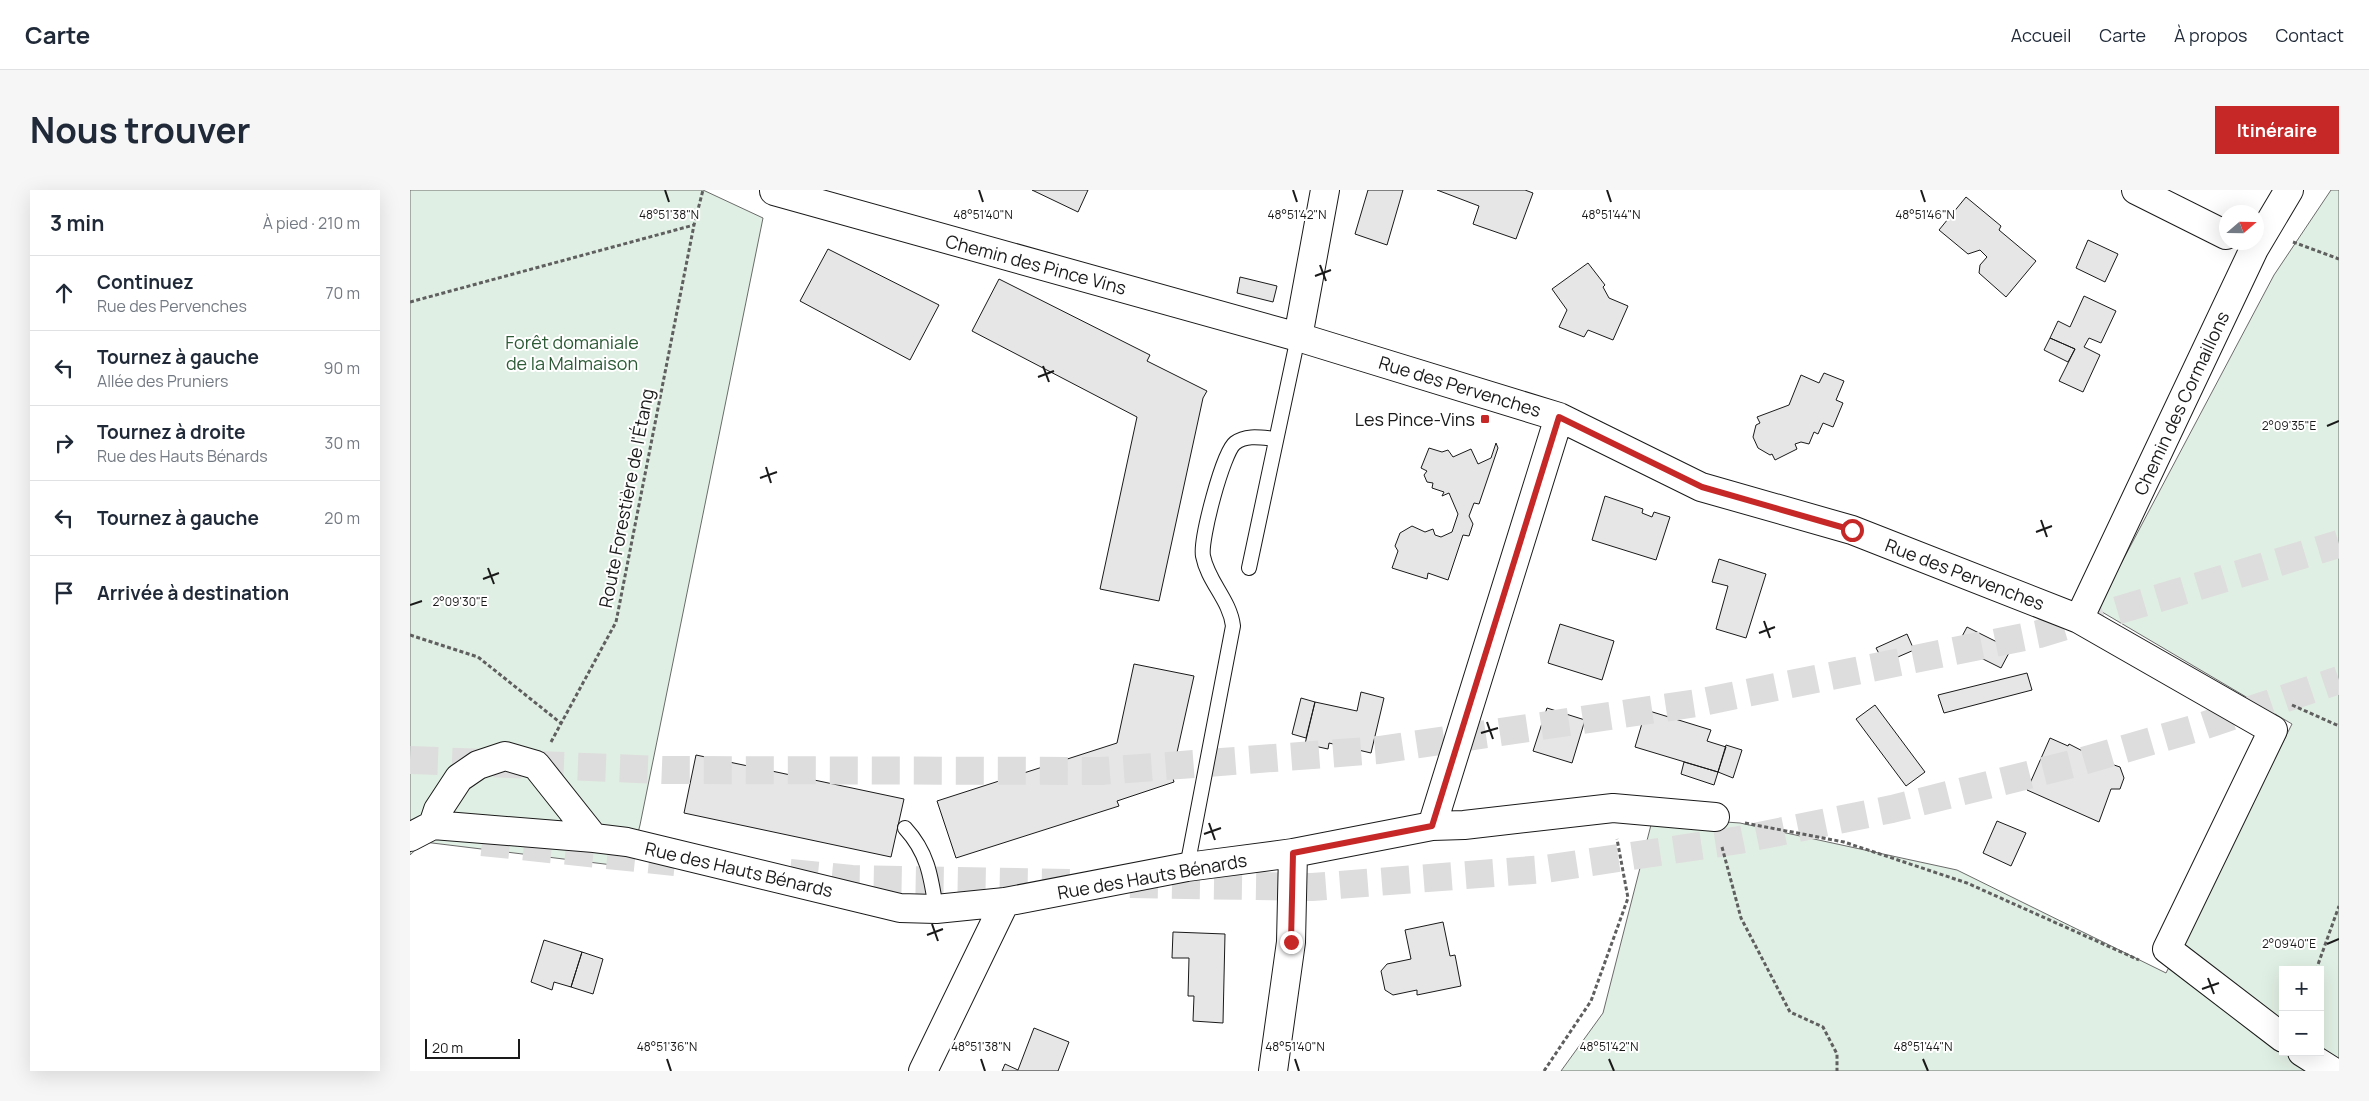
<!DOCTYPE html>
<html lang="fr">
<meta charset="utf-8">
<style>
body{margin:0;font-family:Manrope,sans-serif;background:#f6f6f7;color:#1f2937}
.controls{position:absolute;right:15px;bottom:15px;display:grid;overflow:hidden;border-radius:0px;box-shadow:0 5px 20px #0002}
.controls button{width:45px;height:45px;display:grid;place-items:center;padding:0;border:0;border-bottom:1px solid #e0e1e3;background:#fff;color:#1f2937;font:25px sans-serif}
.compass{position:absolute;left:1809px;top:15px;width:45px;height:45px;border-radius:50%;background:#fff;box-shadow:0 5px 20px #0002;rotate:70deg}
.scale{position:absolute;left:15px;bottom:12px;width:95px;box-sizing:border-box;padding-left:5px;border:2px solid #1a1a1a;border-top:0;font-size:14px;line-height:18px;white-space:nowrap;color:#1a1a1a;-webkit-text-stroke:4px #fff;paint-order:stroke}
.stop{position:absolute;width:15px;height:15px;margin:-11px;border:4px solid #c62828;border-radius:50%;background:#fff}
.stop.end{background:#c62828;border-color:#fff;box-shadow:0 1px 5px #0008}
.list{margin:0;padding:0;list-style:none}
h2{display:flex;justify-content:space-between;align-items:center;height:65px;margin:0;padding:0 20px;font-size:21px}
h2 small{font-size:16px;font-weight:400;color:#747a83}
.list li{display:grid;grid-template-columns:32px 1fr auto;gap:15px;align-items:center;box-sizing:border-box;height:75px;padding:0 20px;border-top:1px solid #e0e1e3}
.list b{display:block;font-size:19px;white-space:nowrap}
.list p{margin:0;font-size:16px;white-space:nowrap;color:#747a83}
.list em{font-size:16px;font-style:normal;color:#747a83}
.icon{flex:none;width:28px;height:28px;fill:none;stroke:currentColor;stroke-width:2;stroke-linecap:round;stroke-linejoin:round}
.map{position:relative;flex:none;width:1929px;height:881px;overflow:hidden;border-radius:0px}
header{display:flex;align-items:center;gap:30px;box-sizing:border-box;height:70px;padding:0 25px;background:#fff;border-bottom:1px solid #e0e1e3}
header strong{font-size:24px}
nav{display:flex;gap:28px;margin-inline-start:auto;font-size:18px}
.intro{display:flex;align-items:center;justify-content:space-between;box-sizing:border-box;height:120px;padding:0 30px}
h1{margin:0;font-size:35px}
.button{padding:12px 22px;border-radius:0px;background:#c62828;color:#fff;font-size:18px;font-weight:700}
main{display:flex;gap:30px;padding:0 30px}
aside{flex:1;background:#fff;border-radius:0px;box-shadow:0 5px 20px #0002}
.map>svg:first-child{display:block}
</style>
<header>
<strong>Carte</strong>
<nav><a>Accueil</a><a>Carte</a><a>À propos</a><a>Contact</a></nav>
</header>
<div class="intro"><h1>Nous trouver</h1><a class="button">Itinéraire</a></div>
<main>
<aside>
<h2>3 min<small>À pied · 210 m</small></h2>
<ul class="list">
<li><svg class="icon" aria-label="ahead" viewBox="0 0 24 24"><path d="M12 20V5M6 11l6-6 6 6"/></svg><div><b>Continuez</b><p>Rue des Pervenches</p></div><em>70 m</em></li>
<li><svg class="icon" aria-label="left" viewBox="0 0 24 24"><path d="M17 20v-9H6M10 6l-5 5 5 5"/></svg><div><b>Tournez à gauche</b><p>Allée des Pruniers</p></div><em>90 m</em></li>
<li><svg class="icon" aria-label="right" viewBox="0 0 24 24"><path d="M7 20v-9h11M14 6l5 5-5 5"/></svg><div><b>Tournez à droite</b><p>Rue des Hauts Bénards</p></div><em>30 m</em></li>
<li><svg class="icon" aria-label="left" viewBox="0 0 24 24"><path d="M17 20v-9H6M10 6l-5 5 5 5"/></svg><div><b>Tournez à gauche</b></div><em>20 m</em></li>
<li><svg class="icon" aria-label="arrive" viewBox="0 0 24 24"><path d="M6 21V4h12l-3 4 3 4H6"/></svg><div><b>Arrivée à destination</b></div></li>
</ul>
</aside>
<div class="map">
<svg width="1929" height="881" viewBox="0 0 1929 881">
<rect width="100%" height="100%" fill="#fff"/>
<!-- green -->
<path fill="#e0efe3" stroke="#6a6a6a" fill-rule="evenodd" d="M0,0H293L353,28L230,635L219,677L14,652L0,665Z
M1921,0H1929V881H1151L1193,823L1243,627L1330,633L1547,680L1756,783L1882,534L1687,419L1864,85ZM1873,780H1910V862H1873Z"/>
<!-- building -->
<path fill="#e6e6e6" stroke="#1a1a1a" d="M622,0H678L668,22Z
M958,0H993L977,55L945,44Z
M1027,0H1115L1123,3L1106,49L1063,34L1069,16Z
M1556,7L1591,36L1589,40L1626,71L1596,107L1569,83L1570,75L1577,67L1570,60L1558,64L1529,40Z
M1678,50L1708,64L1695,92L1666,78Z
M418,59L529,115L500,170L390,111Z
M1178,73L1195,95L1193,97L1199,108L1218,116L1203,150L1178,140L1174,147L1149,137L1157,120L1142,99Z
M830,87L867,96L863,112L827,103Z
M589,89L740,165L737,171L797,201L793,208L749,411L690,399L727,227L562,141Z
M1674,106L1706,121L1691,153L1679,148L1674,157L1690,165L1673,202L1649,191L1665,159L1640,148L1648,131L1660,137Z
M1640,148L1665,159L1658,172L1634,160Z
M1414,183L1434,191L1426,210L1433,213L1423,237L1413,233L1408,244L1404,242L1399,254L1391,252L1385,254L1387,259L1365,270L1362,264L1360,265L1348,258L1343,247L1346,235L1350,233L1347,227L1379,215L1391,185L1409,193Z
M1086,253L1088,258L1069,314L1064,313L1059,326L1063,334L1059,346L1053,345L1038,390L1018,383L1017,389L982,378L988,361L985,356L990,343L1002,336L1015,342L1023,339L1025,345L1031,347L1042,342L1048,324L1039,303L1032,306L1034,302L1022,298L1023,293L1017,292L1014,285L1017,281L1011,278L1019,258L1032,262L1038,260L1043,267L1061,259L1068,274L1081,268Z
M1195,306L1233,319L1232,323L1242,327L1244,322L1260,327L1246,370L1182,350Z
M1309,369L1356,384L1336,448L1306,439L1318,396L1302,392Z
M1150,434L1204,451L1192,490L1138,473Z
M1557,437L1601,459L1591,478L1547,456Z
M1497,444L1504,460L1474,473L1466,458Z
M724,474L784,486L762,585L764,592L707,611L709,616L546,668L527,611L707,553Z
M1617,483L1622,500L1534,523L1528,505Z
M951,502L974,508L961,563L919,553L918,559L895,554L905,512L947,521Z
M891,508L905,512L896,548L882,544Z
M1465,515L1515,582L1496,596L1446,529Z
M1137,518L1175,530L1162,573L1123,561Z
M1236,520L1301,540L1297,551L1316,557L1308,582L1225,557Z
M1640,548L1658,556L1659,554L1692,571L1710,577L1714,588L1710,599H1701L1689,632L1617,600Z
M1316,555L1332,560L1323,588L1308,582Z
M286,565L494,609L481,667L274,623Z
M1274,572L1308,582L1304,595L1271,584Z
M1587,631L1616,643L1601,676L1573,663Z
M1033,732L1040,766L1045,765L1051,796L1007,805V800L983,805L975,800L971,781L977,774L1001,769L995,740Z
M763,742L815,744L813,833L783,831L784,806H778L779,768H762Z
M134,750L172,762L161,797L144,792L142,800L121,792Z
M172,762L193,769L183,804L161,797Z
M624,838L659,852L648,881H592L595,874L608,880Z"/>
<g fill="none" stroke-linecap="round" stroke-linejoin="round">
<!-- motorway-tunnel -->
<path stroke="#ddd" stroke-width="28" stroke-dasharray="28 14" stroke-linecap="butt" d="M0,570L253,580L691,581L969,560L1287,513L1629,444L1929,354
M72,652L265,672
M380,683L442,689L662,693
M720,694L902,697L1135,679L1329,650L1482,619L1666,573L1790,537L1929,490"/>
<defs>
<path id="service" d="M839,378L888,147
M495,638C518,663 521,687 526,719
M777,677L823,436C820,410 798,392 793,366C790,350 813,262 825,253C837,244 853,248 866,249"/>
<path id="minor" d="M1726,0L1816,45
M364,1L888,147L1149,227L1291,297L1442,340L1669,429L1863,540L1757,759L1873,848
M888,147L915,0
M1669,429L1844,59L1879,0
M1022,636L1149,227
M0,647L23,635L184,648L126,575L95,566L68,575L49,588L28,620L23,635
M184,648L217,652L490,718L526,719L595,712L777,677L883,663L1022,636L1054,635L1203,618L1305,627
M1892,862L1922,881
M513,881L595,712
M863,881L881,752L883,663"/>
</defs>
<!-- service casing -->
<use href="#service" stroke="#1a1a1a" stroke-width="16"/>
<!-- minor casing -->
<use href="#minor" stroke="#1a1a1a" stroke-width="30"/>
<!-- path -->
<path stroke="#5f5f5f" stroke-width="3" stroke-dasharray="4 2.5" stroke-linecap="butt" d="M1883,52L1929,69
M0,112L284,35
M0,445L68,467L152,534
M1882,515L1929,536
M141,552L206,432L284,35L293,0
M1335,633L1434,652L1557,693L1729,770
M1312,657L1331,728L1380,822L1413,837L1427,864V881
M1906,780L1929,716
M1134,881L1181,811L1218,708L1207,649"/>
<!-- service -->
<use href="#service" stroke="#fff" stroke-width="14"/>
<!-- minor -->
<use href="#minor" stroke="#fff" stroke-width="28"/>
</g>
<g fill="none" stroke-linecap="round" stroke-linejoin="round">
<!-- route -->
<path stroke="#c62828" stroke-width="6" d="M881,752L883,663L1022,636L1149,227L1292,297L1442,340"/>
</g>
<!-- ticks -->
<path fill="none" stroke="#1a1a1a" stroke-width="2" d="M255,0L259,12M569,0L573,12M883,0L887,12M1197,0L1201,12M1511,0L1515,12M910,75L916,91M905,86L921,80M633,176L639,192M628,187L644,181M1917,236L1929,231M356,277L361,293M350,288L367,282M1631,330L1637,347M1626,342L1642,336M78,378L84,394M73,389L89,383M0,415L12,411M1354,431L1360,448M1349,443L1365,437M1077,532L1083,549M1071,543L1088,538M799,633L805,650M794,644L811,638M522,734L528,751M517,745L533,739M1917,754L1929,749M1798,788L1804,804M1792,799L1809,793M257,869L261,881M571,869L575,881M885,869L889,881M1199,869L1204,881M1513,869L1518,881"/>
<!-- markers -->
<rect fill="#c62828" stroke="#fff" stroke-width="2" x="1070" y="224" width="10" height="10" rx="2.5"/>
<g text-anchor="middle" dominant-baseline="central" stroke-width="4" stroke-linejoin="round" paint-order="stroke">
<!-- street labels -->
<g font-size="18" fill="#1a1a1a" stroke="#fff">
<text transform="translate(626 74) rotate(15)">Chemin des Pince Vins</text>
<text transform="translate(1050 196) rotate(17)">Rue des Pervenches</text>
<text transform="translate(1771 213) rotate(-65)">Chemin des Cormaillons</text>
<text transform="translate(216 308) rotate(-79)">Route Forestière de l'Étang</text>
<text transform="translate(1555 384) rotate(21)">Rue des Pervenches</text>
<text transform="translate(329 679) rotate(13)">Rue des Hauts Bénards</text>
<text transform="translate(742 686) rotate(-10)">Rue des Hauts Bénards</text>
</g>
<!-- park labels -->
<g font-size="18" fill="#2b5a34" stroke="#fff">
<text x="162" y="152">Forêt domaniale<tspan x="162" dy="21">de la Malmaison</tspan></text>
</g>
<!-- poi labels -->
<g font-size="18" fill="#1a1a1a" stroke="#fff" text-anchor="end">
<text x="1065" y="229">Les Pince-Vins</text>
</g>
</g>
<g font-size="12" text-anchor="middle" fill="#1a1a1a" stroke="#fff" stroke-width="4" stroke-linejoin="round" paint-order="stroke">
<text x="259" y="29">48°51'38"N</text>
<text x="573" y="29">48°51'40"N</text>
<text x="887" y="29">48°51'42"N</text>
<text x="1515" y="29">48°51'46"N</text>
<text x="1201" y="29">48°51'44"N</text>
<text x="1879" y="240">2°09'35"E</text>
<text x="50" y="416">2°09'30"E</text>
<text x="1879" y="758">2°09'40"E</text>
<text x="257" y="861">48°51'36"N</text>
<text x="571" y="861">48°51'38"N</text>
<text x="885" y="861">48°51'40"N</text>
<text x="1199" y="861">48°51'42"N</text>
<text x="1513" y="861">48°51'44"N</text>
</g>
</svg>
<div class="controls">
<button>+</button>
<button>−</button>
</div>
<svg class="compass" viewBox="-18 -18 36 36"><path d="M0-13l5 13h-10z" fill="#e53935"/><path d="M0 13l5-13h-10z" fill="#747a83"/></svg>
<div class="scale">20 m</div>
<div class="stop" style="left:1442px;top:340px"></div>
<div class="stop end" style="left:881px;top:752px"></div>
</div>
</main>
